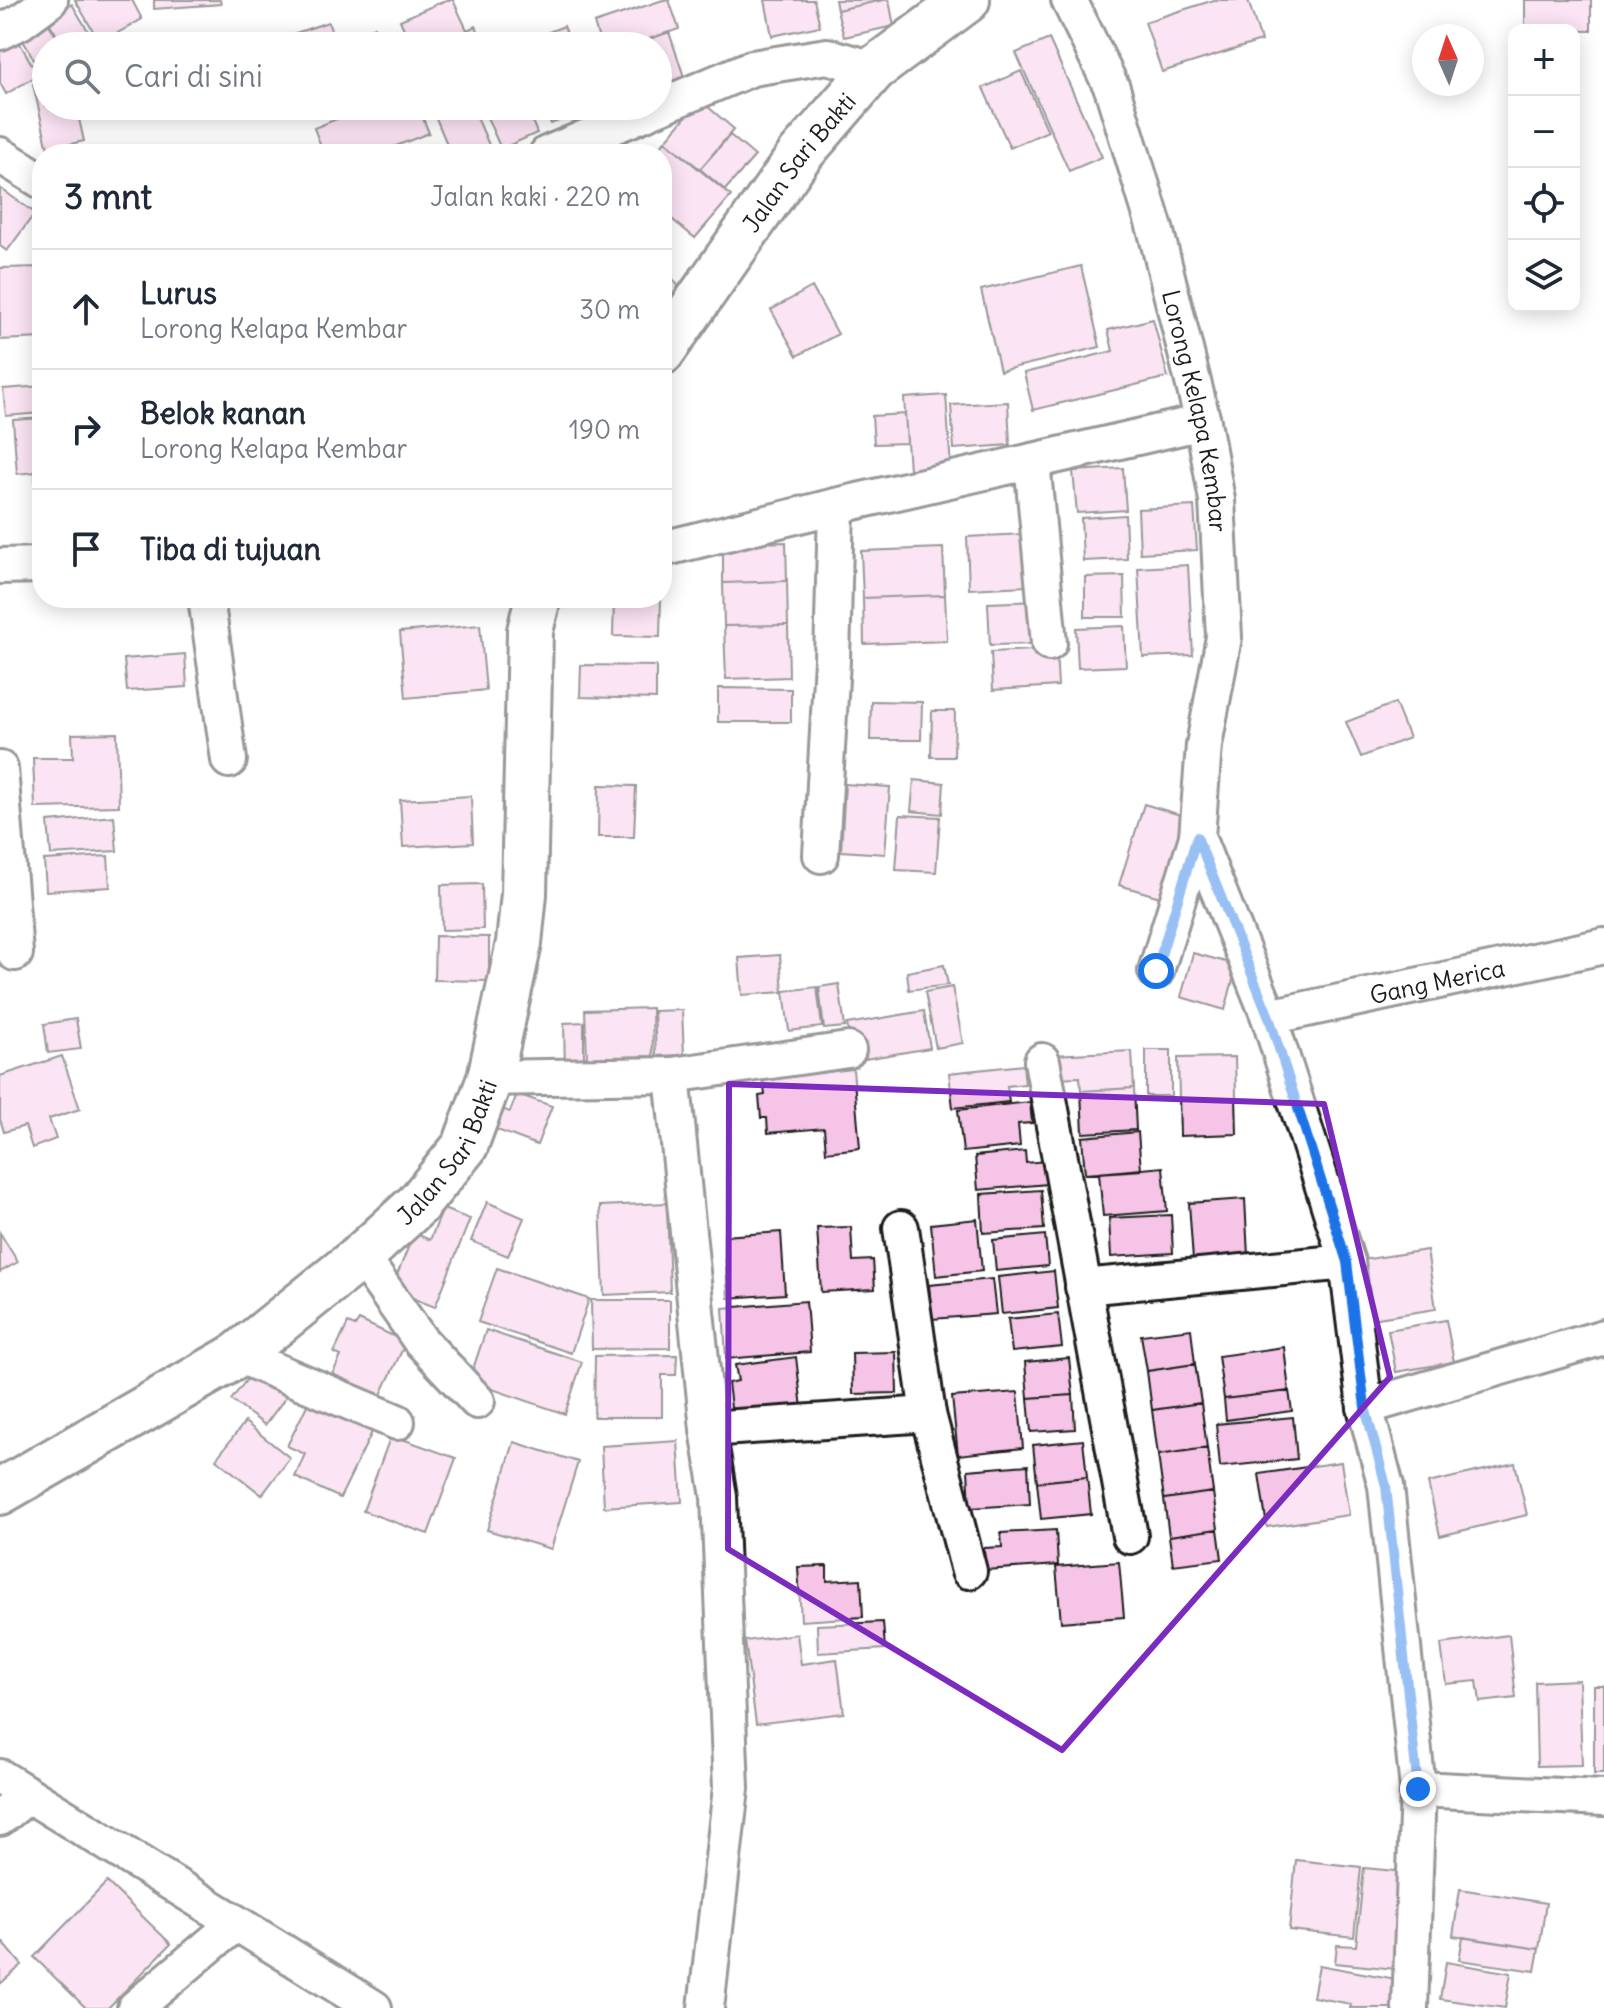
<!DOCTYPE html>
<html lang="id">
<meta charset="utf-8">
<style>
body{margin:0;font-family:Delius,sans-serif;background:#f2f2f3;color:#1f2937}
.controls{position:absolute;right:24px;top:24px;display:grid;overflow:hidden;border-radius:16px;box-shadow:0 4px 20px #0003}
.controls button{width:72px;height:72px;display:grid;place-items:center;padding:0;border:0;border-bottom:2px solid #e0e1e3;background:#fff;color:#1f2937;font:40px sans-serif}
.compass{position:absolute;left:1412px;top:24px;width:72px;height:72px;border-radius:50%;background:#fff;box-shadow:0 4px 20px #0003;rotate:357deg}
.stop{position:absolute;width:24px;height:24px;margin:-18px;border:6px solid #1a73e8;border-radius:50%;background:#fff}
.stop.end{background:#1a73e8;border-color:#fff;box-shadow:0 2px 8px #0008}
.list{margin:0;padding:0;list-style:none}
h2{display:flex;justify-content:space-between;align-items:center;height:104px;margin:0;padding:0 32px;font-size:34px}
h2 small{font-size:26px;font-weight:400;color:#747a83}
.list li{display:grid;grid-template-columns:52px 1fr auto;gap:24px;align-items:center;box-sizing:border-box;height:120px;padding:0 32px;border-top:2px solid #e0e1e3}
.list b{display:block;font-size:30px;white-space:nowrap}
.list p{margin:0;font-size:26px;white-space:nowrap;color:#747a83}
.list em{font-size:26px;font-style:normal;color:#747a83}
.icon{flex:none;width:44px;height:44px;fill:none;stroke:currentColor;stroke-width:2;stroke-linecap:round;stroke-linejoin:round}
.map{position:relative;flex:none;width:1604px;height:2008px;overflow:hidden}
.search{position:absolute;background:#fff;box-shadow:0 4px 20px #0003;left:32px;top:32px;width:640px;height:88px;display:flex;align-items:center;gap:20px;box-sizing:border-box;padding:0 28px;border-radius:44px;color:#747a83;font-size:30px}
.panel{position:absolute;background:#fff;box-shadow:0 4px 20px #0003;left:32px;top:144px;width:640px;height:464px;border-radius:32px}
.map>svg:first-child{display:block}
</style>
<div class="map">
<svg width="1604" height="2008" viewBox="0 0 1604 2008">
<rect width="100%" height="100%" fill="#fff"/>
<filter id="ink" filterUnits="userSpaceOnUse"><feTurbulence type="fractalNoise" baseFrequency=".0125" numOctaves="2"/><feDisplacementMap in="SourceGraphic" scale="16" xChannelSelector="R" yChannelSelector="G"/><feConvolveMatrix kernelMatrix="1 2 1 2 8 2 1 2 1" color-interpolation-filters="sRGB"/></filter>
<g filter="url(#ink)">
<!-- building -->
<path fill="#f5c4e6" stroke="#1c1c1c" stroke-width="2" d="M75,0H132L142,19L100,43Z
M154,0H220L221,4L154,9Z
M446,0H453L467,30L476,26L485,46H411L400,20Z
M663,0H669L679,29L629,46H601L594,23Z
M765,0H814L820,26L772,36Z
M835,0H883L837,10Z
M883,0H889L894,26L844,37L837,10Z
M1214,0H1248L1261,41L1162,72L1145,22Z
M1525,0H1591V31L1525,30Z
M72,4L97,46H63L47,19Z
M47,21L62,46H46V75L44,77L21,37Z
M328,22L337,46H290L287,36Z
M564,26L572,46H521L520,43Z
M374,27L382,46H340L338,43Z
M669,32L684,77L658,86V46H629Z
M1049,39L1102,157L1069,171L1016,53Z
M18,40L38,75L6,94L0,83V51Z
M1021,71L1048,131L1010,148L983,88Z
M46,81V106H76L84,141L48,149L33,84Z
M700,100L734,129L700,169L665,141Z
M369,106H418L429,133L383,151L384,154H324L314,128Z
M431,106H472L493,154H451Z
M482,106H526L537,133L501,149Z
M544,106H595L551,124Z
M730,135L755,156L725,190L700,169Z
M665,141L731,196L695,238L662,211V154H654Z
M0,188L35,213L7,251L0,246Z
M662,264L682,291L662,306Z
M1081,266L1100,347L1000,371L981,290Z
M42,267V338L0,340V268Z
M812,287L838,334L797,356L771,310Z
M1153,319L1168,377L1033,410L1024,373L1113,351L1108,330Z
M42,386V413L6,416L3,389Z
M946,395L951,468L909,470L904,398Z
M1008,402L1010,445L954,449L951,405Z
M905,414L907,443L874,444L872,416Z
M42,418V491L36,492L35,472L17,474L13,420Z
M1123,468L1126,510L1077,513L1073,471Z
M662,499H664L668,544L662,545Z
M1194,506L1197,550L1140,553L1138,509Z
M1125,515L1127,559L1083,561L1081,518Z
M1023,534L1026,586L969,589L967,537Z
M786,542L787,581L723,583V544Z
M943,548L945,595L863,598L861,551Z
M1188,565L1193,655L1143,657L1138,568Z
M1124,576L1125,617H1085V577Z
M787,581L788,625L724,626L723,583Z
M945,595L947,641L864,644L863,598Z
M614,598H661L660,637L613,636Z
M1037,601L1038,644L990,645L988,603Z
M480,625L486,690L406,698L400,632Z
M788,625L789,677L726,679L724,626Z
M1124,626L1126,666L1078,668L1076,628Z
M1056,649L1058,686L993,690L991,652Z
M185,654L187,687L127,691L124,659Z
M581,665L656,666V699L580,697Z
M718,688L791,689V722H718Z
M871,701L922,702L921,740H870Z
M1395,703L1409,738L1361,757L1346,722Z
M932,711H955L954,757H931Z
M117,733L119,806L35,808L33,758H73L72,734Z
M914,780L944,783L942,814L911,811Z
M845,784L890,787L885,854L841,851Z
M599,785L636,786L634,837H598Z
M471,796L473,843L403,847L400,800Z
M1144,804L1184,816L1160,897L1119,885Z
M900,815L940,817L936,872L896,870Z
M114,816L117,851L51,855L48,822Z
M108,856L110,887L46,891L44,860Z
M482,884L483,929L442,930L441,885Z
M435,936L489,937V981L434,980Z
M1193,953L1237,965L1225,1010L1181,997Z
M780,955L783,992L742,995L739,958Z
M944,965L948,985L909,990L907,972Z
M839,984L845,1027L824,1029L819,987Z
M817,987L822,1027L789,1031L784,991Z
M952,987L963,1043L936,1048L925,992Z
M652,1008L653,1056L587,1058L585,1010Z
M682,1010L684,1055L656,1056L654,1011Z
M924,1011L930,1048L853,1061L847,1024Z
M76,1019L81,1049L48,1053L44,1024Z
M584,1022V1071L565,1070L564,1023Z
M1146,1050H1171V1096H1146Z
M1132,1051L1134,1088L1081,1091L1080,1077L1054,1078L1052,1055Z
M62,1056L80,1109L49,1119L56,1139L32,1148L25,1126L4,1132L0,1119V1076Z
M1235,1057L1237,1134L1180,1136L1178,1058Z
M1023,1065L1025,1084L1007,1086L1009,1102L953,1108L949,1073Z
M853,1069L860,1148L826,1152L824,1128L768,1133L767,1118H761L759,1096L765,1095L763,1079Z
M1134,1088L1136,1130L1083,1133L1081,1091Z
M517,1094L552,1106L537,1145L492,1128L499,1108L510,1112Z
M1030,1102L1032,1123L1018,1124L1020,1146L963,1152L958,1110Z
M1138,1132L1141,1170L1085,1174L1082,1137Z
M1025,1151L1026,1163L1046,1161L1048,1184L978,1190L975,1156Z
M1163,1167L1167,1211L1103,1216L1099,1173Z
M1041,1190L1044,1229L983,1233L981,1194Z
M1245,1199L1248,1256L1193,1260L1189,1203Z
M487,1202L524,1218L508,1256L471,1241Z
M667,1203L670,1292L604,1295L600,1206Z
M443,1209L470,1219L435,1307L391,1290L414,1233L430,1240Z
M1171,1215L1173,1253L1111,1257L1109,1218Z
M977,1219L982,1271L936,1276L931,1224Z
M851,1227L853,1261L873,1260L875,1289L821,1292L817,1228Z
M781,1232L785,1294L728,1298L724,1236Z
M0,1233L18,1262L0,1272Z
M1045,1235L1048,1266L996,1271L993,1240Z
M1427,1250L1436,1309L1371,1319L1362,1260Z
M497,1268L589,1299L571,1353L478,1322Z
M1054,1271L1058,1308L1002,1314L998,1277Z
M992,1279L996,1314L932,1319L929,1285Z
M591,1300H670V1348L592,1349Z
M806,1301L810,1352L726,1359L723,1308Z
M1058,1314L1062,1347L1012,1352L1008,1319Z
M359,1320L406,1342L377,1403L329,1381L341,1356L334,1353L348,1323L355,1326Z
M1446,1320L1454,1362L1396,1372L1388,1330Z
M1191,1329L1195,1364L1147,1371L1141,1335Z
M486,1330L582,1362L565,1414L469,1381Z
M1284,1347L1289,1391L1224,1399L1218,1356Z
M896,1352L897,1393L853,1394L852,1353Z
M677,1355L676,1375H662V1417H594L595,1356Z
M796,1357L802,1408L732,1416L728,1383L738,1381L735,1365Z
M1069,1358L1073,1395L1028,1398L1025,1362Z
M1195,1364L1201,1403L1152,1410L1147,1371Z
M254,1370L288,1394L265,1425L231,1400Z
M1289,1391L1292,1411L1226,1420L1224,1399Z
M1018,1392L1023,1448L958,1455L952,1397Z
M1073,1395L1075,1429L1031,1432L1028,1398Z
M309,1401L374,1428L340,1498L295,1477L305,1454L287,1446Z
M1201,1403L1207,1448L1158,1455L1152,1410Z
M1293,1417L1297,1459L1220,1467L1216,1424Z
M245,1422L290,1458L262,1495L216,1459Z
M391,1435L456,1458L428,1534L363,1511Z
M1083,1440L1087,1477L1037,1482L1033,1445Z
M678,1441L682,1502L604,1507L601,1446Z
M514,1442L578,1462L551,1549L487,1530Z
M1207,1448L1213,1492L1164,1499L1158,1455Z
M1341,1462L1349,1515L1267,1527L1259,1474Z
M1515,1463L1527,1515L1440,1536L1428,1483Z
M1028,1465L1030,1504L970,1508L968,1470Z
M1087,1477L1091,1514L1041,1519L1037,1482Z
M1213,1492L1218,1529L1169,1536L1164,1499Z
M1218,1529L1222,1559L1173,1565L1169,1536Z
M1056,1530L1058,1565L985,1570L984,1548L1002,1547L1001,1533Z
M1119,1562L1124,1617L1061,1622L1056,1567Z
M827,1566V1581L861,1579L863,1617L801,1621L798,1567Z
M883,1622L885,1649L818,1653L817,1625Z
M797,1634L801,1664L837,1659L844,1713L756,1724L745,1641Z
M1509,1635L1516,1698L1480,1702L1477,1681L1446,1684L1441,1644Z
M1579,1680L1582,1765L1537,1766L1535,1682Z
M1594,1686H1604V1774H1594Z
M1296,1860L1361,1867L1354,1937L1289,1930Z
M1364,1868L1406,1872L1396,1969L1335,1963L1337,1945L1356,1946Z
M107,1882L171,1944L108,2008H86L34,1957Z
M1460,1889L1546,1903L1539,1949L1453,1936Z
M1463,1937L1539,1949L1535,1971L1459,1960Z
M0,1939L22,1965L0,1984Z
M1446,1962L1511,1973L1505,2008L1440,1999Z
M1319,1965L1407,1981L1401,2008H1350L1351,2004L1313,1997Z"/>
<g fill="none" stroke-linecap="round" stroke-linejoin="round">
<defs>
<g id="minor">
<path id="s1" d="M1069,0L1112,88L1156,232L1203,422L1217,500L1224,637L1204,745L1197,837L1156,971"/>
<path d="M0,32L20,22L50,0"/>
<path d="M547,154L752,68L827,56L874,69"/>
<path d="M0,155L42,181"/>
<path d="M1032,461L1049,643"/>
<path d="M662,549L836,506L1203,422"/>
<path d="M0,566L42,565"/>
<path d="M206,598L229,760"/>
<path d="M0,769L15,953"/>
<path d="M1197,837L1269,1017L1347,1262L1365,1407L1386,1486L1418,1789L1410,2008"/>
<path d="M821,855L832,660L836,506"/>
<path id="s2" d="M1269,1017L1604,946"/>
<path d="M1042,1061L1130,1536"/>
<path d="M672,1075L708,1429L719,1497L731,1788L706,2008"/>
<path d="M490,1078L672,1075L848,1050"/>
<path d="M901,1228L928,1414"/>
<path d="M361,1256L420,1340L477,1401"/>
<path d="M1083,1287L1347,1262"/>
<path d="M238,1355L397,1422"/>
<path d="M1365,1407L1604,1337"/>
<path d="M708,1429L928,1414L969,1571"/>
<path d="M0,1777L374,2008"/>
<path d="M1418,1789L1604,1798"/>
<path d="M0,1818L29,1795"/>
<path d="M135,2008L236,1923"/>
</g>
<g id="secondary">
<path id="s3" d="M662,352L799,156L874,69L967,0"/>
<path id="s4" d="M0,1492L238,1355L361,1256L418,1204L465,1146L490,1078L519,943L524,894L530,631L538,598"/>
</g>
</defs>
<!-- minor casing -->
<use href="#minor" stroke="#1c1c1c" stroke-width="40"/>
<!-- secondary casing -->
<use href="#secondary" stroke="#1c1c1c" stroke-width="50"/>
<!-- minor -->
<use href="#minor" stroke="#fff" stroke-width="34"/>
<!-- secondary -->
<use href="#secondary" stroke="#fff" stroke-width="44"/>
</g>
</g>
<g fill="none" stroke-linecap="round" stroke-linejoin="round" filter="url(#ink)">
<!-- route -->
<path stroke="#1a73e8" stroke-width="10" d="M1156,971L1197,837L1269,1017L1347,1262L1365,1407L1386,1486L1418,1789"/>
</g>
<!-- marked area -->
<path d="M0 0H1604V2008H0ZM729,1084L1324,1104L1390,1377L1062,1750L728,1549Z" fill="#fff" fill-opacity=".55" fill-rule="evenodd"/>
<path fill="none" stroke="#7b2cbf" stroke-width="6" stroke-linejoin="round" d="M729,1084L1324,1104L1390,1377L1062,1750L728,1549Z"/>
<g text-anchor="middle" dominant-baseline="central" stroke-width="8" stroke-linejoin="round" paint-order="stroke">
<!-- street labels -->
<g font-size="24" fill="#1c1c1c" stroke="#fff">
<text stroke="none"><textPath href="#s3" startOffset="234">Jalan Sari Bakti</textPath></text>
<text stroke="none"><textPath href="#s1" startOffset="432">Lorong Kelapa Kembar</textPath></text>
<text stroke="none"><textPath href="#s2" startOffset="172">Gang Merica</textPath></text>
<text stroke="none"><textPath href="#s4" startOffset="570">Jalan Sari Bakti</textPath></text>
</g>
</g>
</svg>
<div class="controls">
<button>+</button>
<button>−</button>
<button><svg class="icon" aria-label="locate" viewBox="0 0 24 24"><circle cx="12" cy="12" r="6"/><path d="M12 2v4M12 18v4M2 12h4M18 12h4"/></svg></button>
<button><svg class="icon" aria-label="layers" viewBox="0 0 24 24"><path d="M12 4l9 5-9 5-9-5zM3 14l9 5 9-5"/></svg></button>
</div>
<svg class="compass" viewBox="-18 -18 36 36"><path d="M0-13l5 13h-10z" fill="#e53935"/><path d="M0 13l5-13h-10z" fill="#747a83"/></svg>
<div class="stop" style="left:1156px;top:971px"></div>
<div class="stop end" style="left:1418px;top:1789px"></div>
<div class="search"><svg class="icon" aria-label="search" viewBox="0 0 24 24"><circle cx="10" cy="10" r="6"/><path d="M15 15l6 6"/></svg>Cari di sini</div>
<section class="panel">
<h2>3 mnt<small>Jalan kaki · 220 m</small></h2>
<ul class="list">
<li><svg class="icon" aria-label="ahead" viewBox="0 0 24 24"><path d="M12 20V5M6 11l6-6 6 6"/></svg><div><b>Lurus</b><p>Lorong Kelapa Kembar</p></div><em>30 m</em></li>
<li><svg class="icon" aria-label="right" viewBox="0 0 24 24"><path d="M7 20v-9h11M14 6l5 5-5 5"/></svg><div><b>Belok kanan</b><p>Lorong Kelapa Kembar</p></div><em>190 m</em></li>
<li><svg class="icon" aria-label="arrive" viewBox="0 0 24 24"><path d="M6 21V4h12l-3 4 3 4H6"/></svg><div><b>Tiba di tujuan</b></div></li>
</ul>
</section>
</div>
